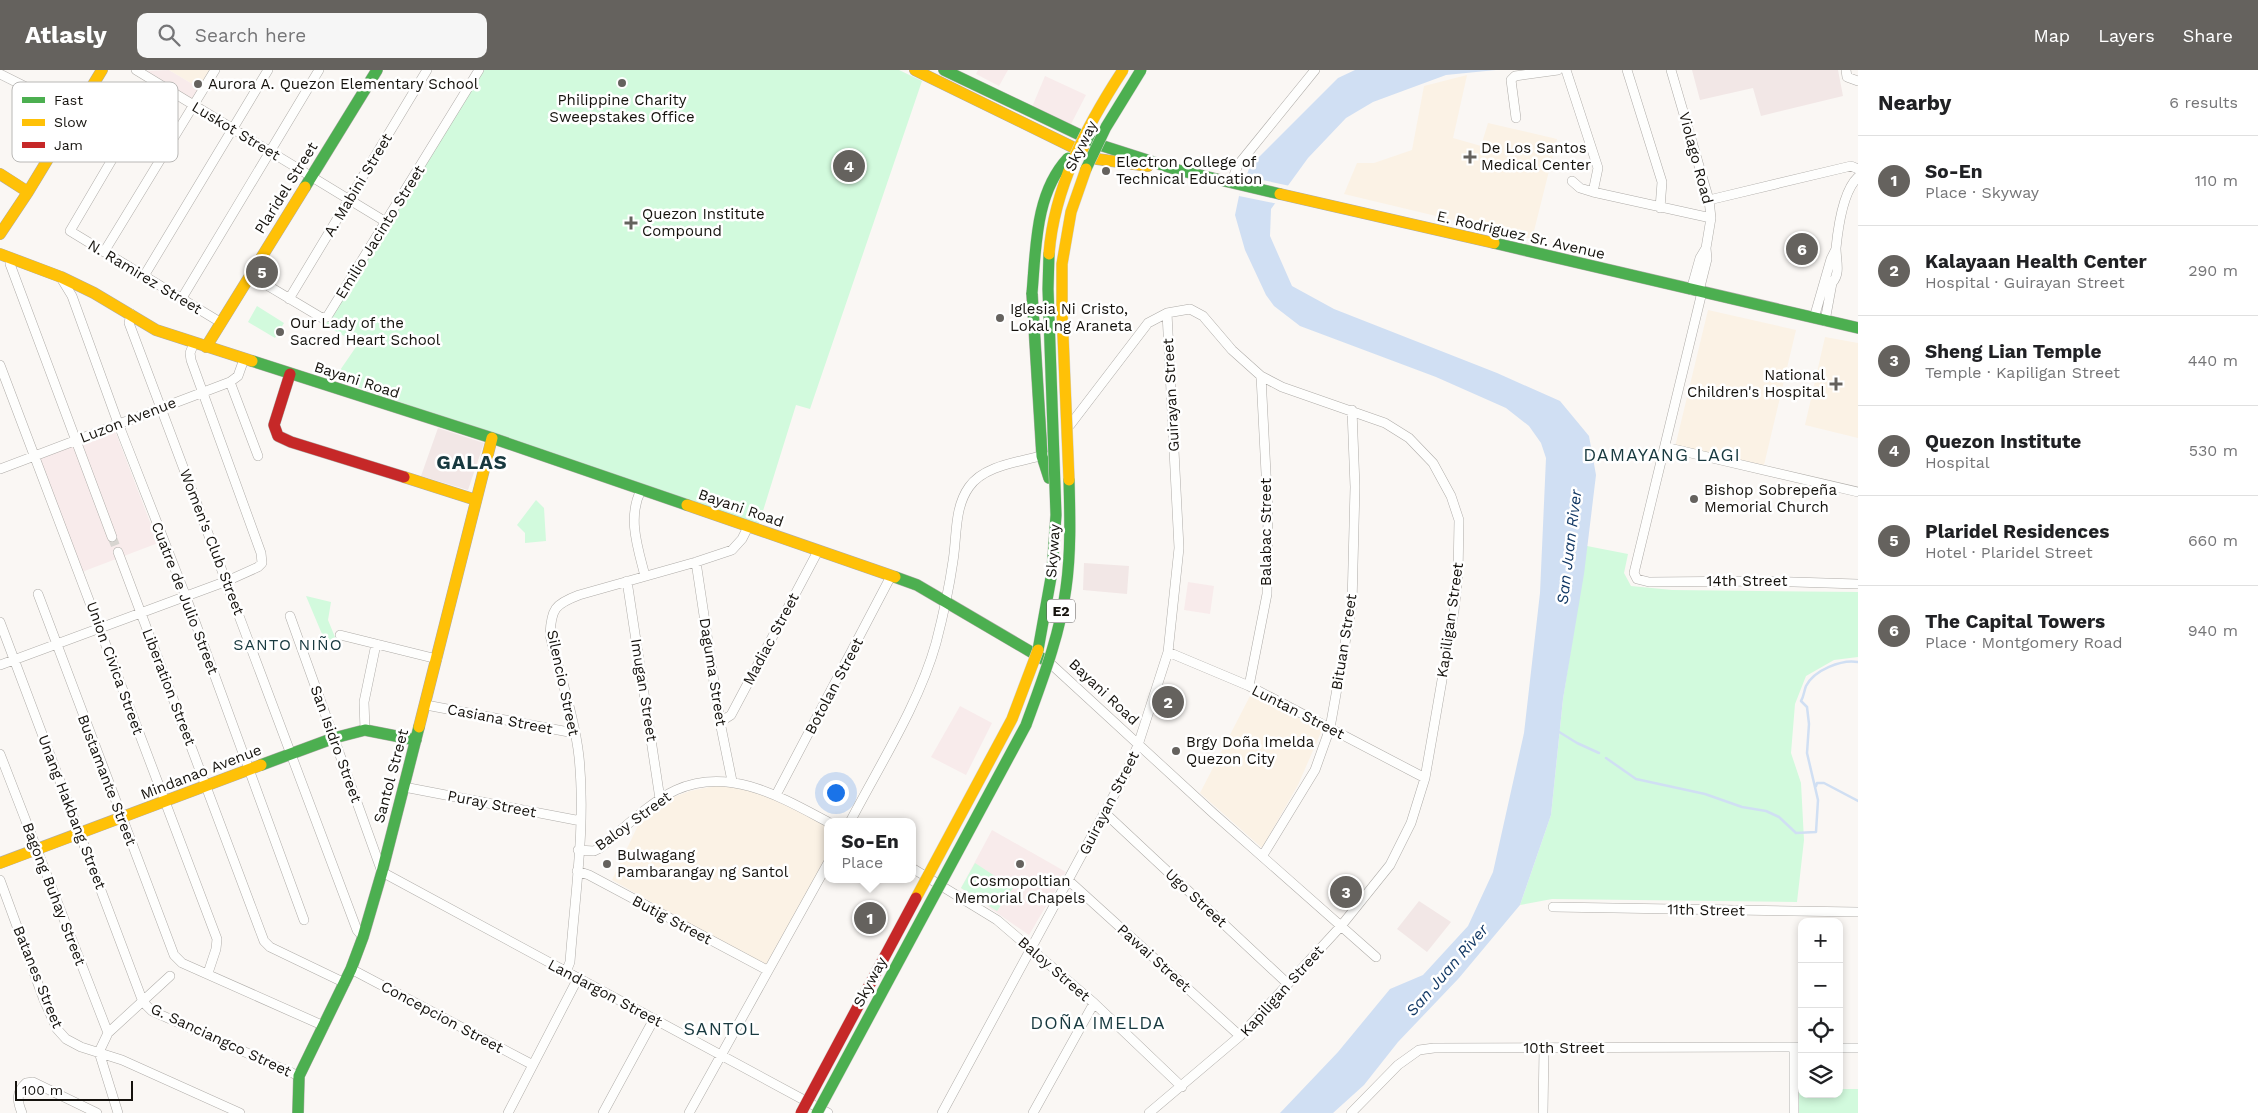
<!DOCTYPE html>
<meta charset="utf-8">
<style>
body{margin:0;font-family:"Work Sans",sans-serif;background:#f6f6f6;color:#202124}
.controls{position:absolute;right:15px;bottom:15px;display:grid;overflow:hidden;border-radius:10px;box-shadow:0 2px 8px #0003}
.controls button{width:45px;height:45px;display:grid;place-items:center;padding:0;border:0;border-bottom:1px solid #e0e0e0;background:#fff;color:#202124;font:25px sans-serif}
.scale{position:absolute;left:15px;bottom:12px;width:118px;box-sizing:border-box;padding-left:5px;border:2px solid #15120d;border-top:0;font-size:14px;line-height:18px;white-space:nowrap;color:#15120d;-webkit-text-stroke:4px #fff;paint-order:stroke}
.you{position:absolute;left:835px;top:722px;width:18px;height:18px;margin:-12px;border:4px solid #fff;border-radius:50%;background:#1a73e8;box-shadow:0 0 0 8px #1a73e833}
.badge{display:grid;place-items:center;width:32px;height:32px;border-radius:50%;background:#65625e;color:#fff;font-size:16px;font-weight:700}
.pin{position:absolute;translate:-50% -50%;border:2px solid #fff;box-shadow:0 1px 5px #0006}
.popup{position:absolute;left:824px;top:748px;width:92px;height:65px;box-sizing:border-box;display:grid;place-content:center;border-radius:10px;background:#fff;filter:drop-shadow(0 1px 4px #0005);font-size:16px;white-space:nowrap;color:#757577}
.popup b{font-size:19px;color:#202124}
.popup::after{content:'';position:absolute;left:50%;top:100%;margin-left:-10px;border:10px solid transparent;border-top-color:#fff}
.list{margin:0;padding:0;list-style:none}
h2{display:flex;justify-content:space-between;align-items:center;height:65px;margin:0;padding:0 20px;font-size:21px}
h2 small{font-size:16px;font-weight:400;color:#757577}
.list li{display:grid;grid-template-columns:32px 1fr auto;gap:15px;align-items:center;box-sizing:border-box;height:90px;padding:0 20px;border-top:1px solid #e0e0e0}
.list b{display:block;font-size:19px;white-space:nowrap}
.list p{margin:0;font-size:16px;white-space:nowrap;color:#757577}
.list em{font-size:16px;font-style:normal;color:#757577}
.icon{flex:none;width:28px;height:28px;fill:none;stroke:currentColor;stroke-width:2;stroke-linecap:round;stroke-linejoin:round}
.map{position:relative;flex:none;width:1858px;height:1043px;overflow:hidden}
header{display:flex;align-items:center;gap:30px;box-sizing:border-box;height:70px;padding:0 25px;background:#65625e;color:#fff}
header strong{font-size:24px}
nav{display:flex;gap:28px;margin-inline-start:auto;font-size:18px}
.search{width:350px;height:45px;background:#f6f6f6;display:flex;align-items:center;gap:12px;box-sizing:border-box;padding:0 18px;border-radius:10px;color:#757577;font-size:19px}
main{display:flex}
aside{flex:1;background:#fff}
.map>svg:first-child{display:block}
</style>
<header>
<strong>Atlasly</strong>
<div class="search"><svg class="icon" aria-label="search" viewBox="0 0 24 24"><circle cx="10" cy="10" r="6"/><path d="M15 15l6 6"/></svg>Search here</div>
<nav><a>Map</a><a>Layers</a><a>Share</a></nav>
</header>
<main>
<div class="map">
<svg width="1858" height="1043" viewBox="0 0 1858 1043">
<rect width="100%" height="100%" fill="#faf7f4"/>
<!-- commercial -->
<path fill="#f8ebeb" d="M169,0L201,19L194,31L145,1Z
M978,0H1008L999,16L976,4Z
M1045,6L1086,25L1070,56L1032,37Z
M114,358L158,473L82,502L38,388Z
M1188,512L1214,516L1210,544L1184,540Z
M960,636L992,653L966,705L931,687Z
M992,760L1066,802L1029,865L961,818Z"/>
<!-- industrial -->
<path fill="#f2e7e6" d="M1692,0H1838L1843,26L1761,46L1753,18L1700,30Z
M438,358L484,373L468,420L421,406Z
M1084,493L1129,496L1127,524L1083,520Z
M1419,831L1451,852L1427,882L1397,859Z"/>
<!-- built -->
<path fill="#fbf2e5" d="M169,0H213L201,19Z
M1467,5L1453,68L1481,76L1488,53L1557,69L1532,169L1344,124L1357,93H1374L1412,80L1424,16Z
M1708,240L1796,260L1764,395L1675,377Z
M1825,267L1858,273V368L1805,355Z
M1251,624L1322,660L1298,715L1262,778L1200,723Z
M719,715H731L778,729L827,757V788L766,896L612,810L642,747L668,729L690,721Z"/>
<!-- green -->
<path fill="#d2fadd" d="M483,0H899L922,11L810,339L796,335L758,457L334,309L358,274L325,255Z
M257,236L284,253L275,268L248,252Z
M536,430L544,438L546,471L525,473V463L517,455Z
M1587,476L1628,484L1624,503L1631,516L1672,520L1858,522V587L1834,590L1806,606L1795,634L1791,683L1801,713L1804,770L1797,832L1552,829L1520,835L1551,745L1563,629Z
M306,526L331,532L328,550L337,572L327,576Z
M975,793L1013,818L997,841L961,818Z
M1799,1018H1802V1024H1839V1019H1858V1043H1799Z"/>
<!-- water -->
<path fill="#d0dff3" d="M1355,0H1496L1446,5L1373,32L1346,48L1308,88L1271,139L1270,166L1292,216L1334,239L1497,303L1560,331L1589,366L1596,405L1584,504L1563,629L1551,745L1520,835L1459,908L1398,972L1364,1015L1333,1043H1280L1338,982L1390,919L1423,905L1468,856L1493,802L1524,663L1540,523L1546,388L1541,373L1529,356L1506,338L1436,307L1300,256L1274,236L1266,225L1245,180L1235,145L1239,126L1250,96L1338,8Z"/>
<!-- pier -->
<path fill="#faf7f4" d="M1244,106L1290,116V118L1278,134L1239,126Z"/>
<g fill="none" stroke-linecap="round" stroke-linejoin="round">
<!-- stream -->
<path stroke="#d0dff3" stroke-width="2.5" d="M1556,660L1577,673L1599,683
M1606,688L1636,709L1705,724L1742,737L1766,741L1779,747L1796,763L1816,762L1818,730L1807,683L1809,654L1807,637L1801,631C1804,626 1804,621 1806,616C1814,600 1842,589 1858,592
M1816,716L1817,713H1824L1858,731"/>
<!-- street-tunnel -->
<path stroke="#d8d5d1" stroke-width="9" stroke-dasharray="9 4.5" stroke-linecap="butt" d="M112,467L118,482"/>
<defs>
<path id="street" d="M136,0L386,152
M1566,0L1598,98L1593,122
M1627,0L1662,112L1660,138
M1671,0L1709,130L1711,148L1706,178L1707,189L1699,221
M1846,0L1847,7L1858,11
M0,4L76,42
M157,13L70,161L220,252
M1516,48L1511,10L1515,6L1558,0
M1572,111L1580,118L1593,122L1711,148
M1231,113L1238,95L1315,0
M1709,130L1851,96L1858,99
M104,182L215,0
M10,188V194L112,467
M250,205L322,248L327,247L479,0
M144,206L268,0
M61,208L72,226L118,353L186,527L304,850
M1691,220L1700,188L1706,178
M1702,222L1634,503L1637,509L1649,512L1765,511L1858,514
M182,228L319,0
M289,229L427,0
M131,244L129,253L357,860L363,867
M1814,248L1831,189L1836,179
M1825,251L1832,213C1841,203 1836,191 1836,178C1838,158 1843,121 1858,107
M0,295L217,869L216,879L208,903
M230,312L258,386
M1070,355L1148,253L1167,243L1190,239L1203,246L1232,280L1261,306L1282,317L1385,353L1409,368L1433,393L1451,426L1459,450L1458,506L1454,541L1425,708L1411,753L1390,795L1341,856L1240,966L1149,1043
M1665,377L1858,422
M0,399L230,312L238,306L244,289
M641,420C627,448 638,478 645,506
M118,482L264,871L270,877L345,913
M696,492L720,652L732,711
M627,511L660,729
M38,524L174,885L182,893L324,956
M290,546L382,802L828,1043
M0,552L143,932L152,941L299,1006
M340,565L437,589
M1168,582L1249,616L1425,708
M0,595L227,511L258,497L262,493L261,483L191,290L190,283L194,273
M1052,595L1213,743L1376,887
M1249,616L1267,524L1268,442L1261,306
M426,635L574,663
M720,652L731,645L818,481
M365,660L364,632L376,574
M0,684L108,963
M404,717L581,751
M776,725L891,506
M1105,743L1288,914
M850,752C879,696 919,634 936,573C943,546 949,519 953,491C957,467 954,438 969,417C984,395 1020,392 1044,385
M578,780L594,781L600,778C622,760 650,732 676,720C729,696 781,727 828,752
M1263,785L1315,700L1330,658L1352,534L1355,417L1352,340
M912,798L997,850L1094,933L1182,1017
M577,801L589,805L767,900
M0,810L44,930L57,959L66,969L81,977L122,990L240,1043
M1068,810L1240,966
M1553,837L1858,842
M351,899L533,995
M566,902L570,892C575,824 586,755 579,687C575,649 559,602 550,565C551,539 555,534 579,525L696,492L732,480L742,469L748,457
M1839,978H1858
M22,1043C17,1031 16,1022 26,1013L33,1012L97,1043
M118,1043L99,982L108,963L170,906
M508,1043L578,908
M603,1043L654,949
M689,1043L828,793
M942,1043L1127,701L1138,675L1168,582L1179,478L1167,243
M1033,1043L1094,933
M1351,1043L1398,995L1419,980L1434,978L1802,977
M1543,1043L1544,978
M1794,1043V977"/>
<path id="fast" d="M944,0L1103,76L1178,100L1280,124
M305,117L377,0
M1494,173L1858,258
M1032,223L1042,386L1049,408
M252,291L492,368L687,435
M895,507L917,515L1043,589
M261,695L334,668L365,660L416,670
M298,1043L299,1006L351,899L363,867L382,802L419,657"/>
<path id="slow" d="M915,0L1097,89L1148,96
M0,104L28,122
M1280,124L1494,173
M0,164L28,122L102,0
M0,184L61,207L94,223L156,260L252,291
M206,277L305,117
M404,407L476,430
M687,435L895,507
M419,657L492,368
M0,793L261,695"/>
<path id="jam" d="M290,304L274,355L278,366L291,372L404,407"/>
</defs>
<!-- street casing -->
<use href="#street" stroke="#afaca8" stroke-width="10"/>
<!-- fast casing -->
<use href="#fast" stroke="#afaca8" stroke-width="12"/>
<!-- slow casing -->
<use href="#slow" stroke="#afaca8" stroke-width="12"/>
<!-- jam casing -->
<use href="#jam" stroke="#afaca8" stroke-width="12"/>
<!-- street -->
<use href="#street" stroke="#fefefd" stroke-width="9"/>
<!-- fast -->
<use href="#fast" stroke="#4caf50" stroke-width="11"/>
<!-- slow -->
<use href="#slow" stroke="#ffc107" stroke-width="11"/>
<!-- jam -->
<use href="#jam" stroke="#c62828" stroke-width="11"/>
<defs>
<path id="fast-bridge" d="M1086,99L1106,57L1141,0
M1032,223C1036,178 1035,123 1068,88
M1038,580L1052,502L1056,445L1048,219L1049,184
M817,1043L1026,655C1042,611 1060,565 1066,518C1071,483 1070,446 1069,410"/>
<path id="slow-bridge" d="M1049,184C1054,117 1087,55 1123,0
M1069,410L1062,241V194L1071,142L1086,99
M916,828L1012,649L1038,580"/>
<path id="jam-bridge" d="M801,1043L916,828"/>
</defs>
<!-- fast-bridge casing -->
<use href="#fast-bridge" stroke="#d3d1cf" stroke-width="12" stroke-linecap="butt"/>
<!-- slow-bridge casing -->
<use href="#slow-bridge" stroke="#d3d1cf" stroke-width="12" stroke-linecap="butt"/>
<!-- jam-bridge casing -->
<use href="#jam-bridge" stroke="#d3d1cf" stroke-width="12" stroke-linecap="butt"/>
<!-- fast-bridge -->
<use href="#fast-bridge" stroke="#4caf50" stroke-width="11"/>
<!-- slow-bridge -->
<use href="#slow-bridge" stroke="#ffc107" stroke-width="11"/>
<!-- jam-bridge -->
<use href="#jam-bridge" stroke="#c62828" stroke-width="11"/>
</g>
<!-- markers -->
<g fill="#65625e" stroke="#fff" stroke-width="2">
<circle cx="622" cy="13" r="5"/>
<circle cx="198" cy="14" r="5"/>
<path d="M1467.5 79.5h5v5h5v5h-5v5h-5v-5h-5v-5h5z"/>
<circle cx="1106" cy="101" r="5"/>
<path d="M628.5 145.5h5v5h5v5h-5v5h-5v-5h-5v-5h5z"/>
<circle cx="1000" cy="248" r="5"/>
<circle cx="280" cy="262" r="5"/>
<path d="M1833.5 306.5h5v5h5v5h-5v5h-5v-5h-5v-5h5z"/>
<circle cx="1694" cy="429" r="5"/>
<circle cx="1176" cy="681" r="5"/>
<circle cx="607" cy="794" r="5"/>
<circle cx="1020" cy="794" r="5"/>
</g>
<g text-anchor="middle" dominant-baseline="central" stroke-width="5" stroke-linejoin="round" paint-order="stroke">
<!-- shield labels -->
<rect fill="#fff" stroke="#5b5956" stroke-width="1" x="1047" y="529.5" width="28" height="23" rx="4"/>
<g font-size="14" font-weight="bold" fill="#15120d">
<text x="1061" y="541">E2</text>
</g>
<!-- poi labels -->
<g font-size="15" fill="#15120d" stroke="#fff" text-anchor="start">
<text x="208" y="14">Aurora A. Quezon Elementary School</text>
<text x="622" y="30" text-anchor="middle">Philippine Charity<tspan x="622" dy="17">Sweepstakes Office</tspan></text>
<text x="1481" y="78">De Los Santos<tspan x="1481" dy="17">Medical Center</tspan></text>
<text x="1116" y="92">Electron College of<tspan x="1116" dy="17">Technical Education</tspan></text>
<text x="642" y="144">Quezon Institute<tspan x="642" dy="17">Compound</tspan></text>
<text x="1010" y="239">Iglesia Ni Cristo,<tspan x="1010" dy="17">Lokal ng Araneta</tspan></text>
<text x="290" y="253">Our Lady of the<tspan x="290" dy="17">Sacred Heart School</tspan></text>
<text x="1825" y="305" text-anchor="end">National<tspan x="1825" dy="17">Children's Hospital</tspan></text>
<text x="1704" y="420">Bishop Sobrepeña<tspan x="1704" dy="17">Memorial Church</tspan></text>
<text x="1186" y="672">Brgy Doña Imelda<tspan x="1186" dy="17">Quezon City</tspan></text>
<text x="617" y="785">Bulwagang<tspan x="617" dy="17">Pambarangay ng Santol</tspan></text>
<text x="1020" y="811" text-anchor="middle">Cosmopoltian<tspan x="1020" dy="17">Memorial Chapels</tspan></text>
</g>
<!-- street labels -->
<g font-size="15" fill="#15120d" stroke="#fff">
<text transform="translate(236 61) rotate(31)">Luskot Street</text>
<text transform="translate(1081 76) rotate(-64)">Skyway</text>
<text transform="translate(1696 88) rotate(75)">Violago Road</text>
<text transform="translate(358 115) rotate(-59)">A. Mabini Street</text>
<text transform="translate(286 118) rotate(-58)">Plaridel Street</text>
<text transform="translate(380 162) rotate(-58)">Emilio Jacinto Street</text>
<text transform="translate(1521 165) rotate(13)">E. Rodriguez Sr. Avenue</text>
<text transform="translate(145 207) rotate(31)">N. Ramirez Street</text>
<text transform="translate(357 310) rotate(18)">Bayani Road</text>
<text transform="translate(1171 325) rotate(-93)">Guirayan Street</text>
<text transform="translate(128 350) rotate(-21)">Luzon Avenue</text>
<text transform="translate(741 438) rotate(19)">Bayani Road</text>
<text transform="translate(1266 462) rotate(-90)">Balabac Street</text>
<text transform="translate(212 472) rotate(69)">Women's Club Street</text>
<text transform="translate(1053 481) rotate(-86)">Skyway</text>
<text x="1747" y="511">14th Street</text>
<text transform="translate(185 528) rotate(69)">Cuatre de Julio Street</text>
<text transform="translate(1450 550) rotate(-82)">Kapiligan Street</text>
<text transform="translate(771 569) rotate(-62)">Madiac Street</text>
<text transform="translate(1344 572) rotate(-81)">Bituan Street</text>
<text transform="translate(115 598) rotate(70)">Union Civica Street</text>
<text transform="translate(713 602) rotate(81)">Daguma Street</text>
<text transform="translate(563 613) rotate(78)">Silencio Street</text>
<text transform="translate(834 616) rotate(-62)">Botolan Street</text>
<text transform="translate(169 617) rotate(69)">Liberation Street</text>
<text transform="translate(644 620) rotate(81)">Imugan Street</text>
<text transform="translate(1104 622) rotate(43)">Bayani Road</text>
<text transform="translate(1298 642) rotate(27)">Luntan Street</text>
<text transform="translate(500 649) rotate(11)">Casiana Street</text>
<text transform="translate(336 674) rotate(70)">San Isidro Street</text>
<text transform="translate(201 702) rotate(-21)">Mindanao Avenue</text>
<text transform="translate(391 706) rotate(-75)">Santol Street</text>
<text transform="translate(107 710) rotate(69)">Bustamante Street</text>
<text transform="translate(1109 733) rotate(-63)">Guirayan Street</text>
<text transform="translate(492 734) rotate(11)">Puray Street</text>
<text transform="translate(72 742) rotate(69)">Unang Hakbang Street</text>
<text transform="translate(633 751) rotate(-36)">Baloy Street</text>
<text transform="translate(54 824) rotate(69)">Bagong Buhay Street</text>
<text transform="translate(1196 828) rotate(43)">Ugo Street</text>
<text transform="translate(1706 840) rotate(1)">11th Street</text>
<text transform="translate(672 850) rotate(28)">Butig Street</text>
<text transform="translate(1154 888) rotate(42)">Pawai Street</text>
<text transform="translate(1054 899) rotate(41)">Baloy Street</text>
<text transform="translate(38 907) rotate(68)">Batanes Street</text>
<text transform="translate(870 912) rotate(-62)">Skyway</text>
<text transform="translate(1282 921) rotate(-48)">Kapiligan Street</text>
<text transform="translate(605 923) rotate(28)">Landargon Street</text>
<text transform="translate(442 947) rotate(28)">Concepcion Street</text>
<text transform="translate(221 970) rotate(25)">G. Sanciangco Street</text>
<text x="1564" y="978">10th Street</text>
</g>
<!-- water labels -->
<g font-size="16" font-style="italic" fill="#123864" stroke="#fff">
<text transform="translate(1569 477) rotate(-83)">San Juan River</text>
<text transform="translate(1447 900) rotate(-49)">San Juan River</text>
</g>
<!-- neighbourhood labels -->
<g font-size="16" letter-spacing="1" fill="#18393f" stroke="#fff">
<text x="288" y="574">SANTO NIÑO</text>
</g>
<!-- quarter labels -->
<g font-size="18" letter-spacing="1" fill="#18393f" stroke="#fff">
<text x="1662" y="384">DAMAYANG LAGI</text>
<text x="1098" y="952">DOÑA IMELDA</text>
<text x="722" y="958">SANTOL</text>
</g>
<!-- district labels -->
<g font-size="20" font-weight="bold" letter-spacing="1" fill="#18393f" stroke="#fff">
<text x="472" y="392">GALAS</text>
</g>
</g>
<!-- legend -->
<rect x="12" y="12" width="166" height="80" rx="8" fill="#fff" stroke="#b9b8b6" stroke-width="1"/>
<rect x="22" y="27" width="23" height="6" fill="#4caf50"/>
<rect x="22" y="49" width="23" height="7" fill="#ffc107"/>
<rect x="22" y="72" width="23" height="6" fill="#c62828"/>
<g font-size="14" fill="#15120d">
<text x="54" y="35">Fast</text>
<text x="54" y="57">Slow</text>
<text x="54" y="80">Jam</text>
</g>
</svg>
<div class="controls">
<button>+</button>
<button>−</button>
<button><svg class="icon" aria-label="locate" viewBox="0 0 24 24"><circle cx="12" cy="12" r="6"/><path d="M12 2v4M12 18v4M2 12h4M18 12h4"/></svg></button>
<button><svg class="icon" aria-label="layers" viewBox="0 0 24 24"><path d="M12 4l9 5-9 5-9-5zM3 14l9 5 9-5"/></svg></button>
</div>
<div class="scale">100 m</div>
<div class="you"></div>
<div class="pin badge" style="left:870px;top:848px">1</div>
<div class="popup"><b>So-En</b>Place</div>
<div class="pin badge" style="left:1168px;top:632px">2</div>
<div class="pin badge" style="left:1346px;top:822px">3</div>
<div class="pin badge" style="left:849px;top:96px">4</div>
<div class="pin badge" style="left:262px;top:202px">5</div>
<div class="pin badge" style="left:1802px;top:179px">6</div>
</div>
<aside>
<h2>Nearby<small>6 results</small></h2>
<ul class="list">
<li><span class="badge">1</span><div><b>So-En</b><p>Place · Skyway</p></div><em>110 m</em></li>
<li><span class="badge">2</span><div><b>Kalayaan Health Center</b><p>Hospital · Guirayan Street</p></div><em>290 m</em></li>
<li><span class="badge">3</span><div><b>Sheng Lian Temple</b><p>Temple · Kapiligan Street</p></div><em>440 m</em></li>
<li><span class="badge">4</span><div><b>Quezon Institute</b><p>Hospital</p></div><em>530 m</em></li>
<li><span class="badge">5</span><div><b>Plaridel Residences</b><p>Hotel · Plaridel Street</p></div><em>660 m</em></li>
<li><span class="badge">6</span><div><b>The Capital Towers</b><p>Place · Montgomery Road</p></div><em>940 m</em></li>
</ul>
</aside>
</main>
